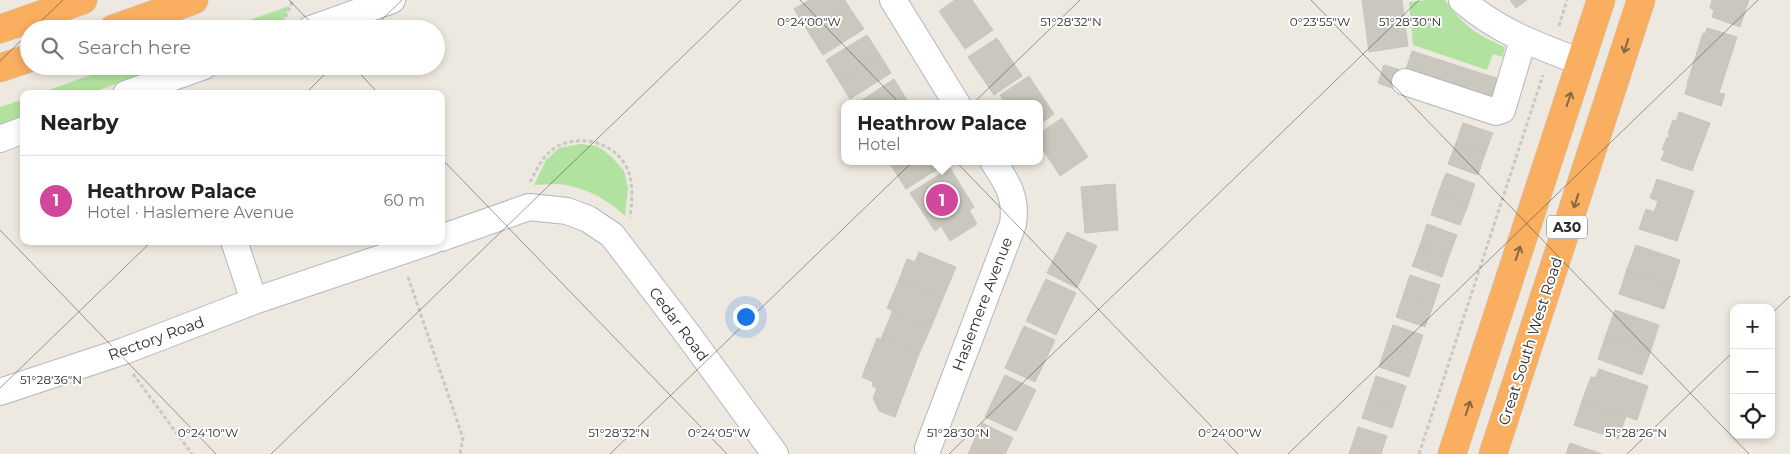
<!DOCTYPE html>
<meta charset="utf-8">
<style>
body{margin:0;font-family:Montserrat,sans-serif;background:#f2f2f2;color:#222}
.controls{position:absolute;right:15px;bottom:15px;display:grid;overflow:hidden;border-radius:10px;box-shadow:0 2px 8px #0003}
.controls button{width:45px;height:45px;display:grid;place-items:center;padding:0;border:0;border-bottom:1px solid #e0e0e0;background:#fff;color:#222;font:25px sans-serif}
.you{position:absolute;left:745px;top:316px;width:18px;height:18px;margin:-12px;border:4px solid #fff;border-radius:50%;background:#1a73e8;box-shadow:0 0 0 8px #1a73e833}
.badge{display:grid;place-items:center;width:32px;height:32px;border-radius:50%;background:#1a73e8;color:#fff;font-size:16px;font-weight:700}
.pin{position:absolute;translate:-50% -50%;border:2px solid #fff;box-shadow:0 1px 5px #0006}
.popup{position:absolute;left:841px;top:100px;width:202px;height:65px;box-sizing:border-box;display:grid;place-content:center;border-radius:10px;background:#fff;filter:drop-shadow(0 1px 4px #0005);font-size:16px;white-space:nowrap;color:#767676}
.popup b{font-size:19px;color:#222}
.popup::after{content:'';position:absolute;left:50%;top:100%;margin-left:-10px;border:10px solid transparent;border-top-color:#fff}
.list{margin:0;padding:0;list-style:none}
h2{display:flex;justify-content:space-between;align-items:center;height:65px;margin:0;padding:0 20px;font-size:21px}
h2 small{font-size:16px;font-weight:400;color:#767676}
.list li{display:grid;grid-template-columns:32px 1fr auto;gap:15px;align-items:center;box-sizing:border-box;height:90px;padding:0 20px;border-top:1px solid #e0e0e0}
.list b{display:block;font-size:19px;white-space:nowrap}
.list p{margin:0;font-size:16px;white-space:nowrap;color:#767676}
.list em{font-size:16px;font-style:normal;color:#767676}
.icon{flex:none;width:28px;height:28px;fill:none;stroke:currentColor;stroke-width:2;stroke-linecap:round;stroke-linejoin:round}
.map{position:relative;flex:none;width:1790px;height:454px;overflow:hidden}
.search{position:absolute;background:#fff;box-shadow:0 2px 8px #0003;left:20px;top:20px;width:425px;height:55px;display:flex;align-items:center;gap:12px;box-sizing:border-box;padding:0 18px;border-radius:28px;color:#767676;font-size:19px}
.panel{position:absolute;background:#fff;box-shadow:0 2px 8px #0003;left:20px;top:90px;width:425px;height:155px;border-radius:10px}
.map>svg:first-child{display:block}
</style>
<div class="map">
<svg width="1790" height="454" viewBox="0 0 1790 454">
<rect width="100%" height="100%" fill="#eee9e0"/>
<!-- green -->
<path fill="#b1e29f" d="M1427,0H1445C1463,25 1476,35 1505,47L1503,57L1493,54L1487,70L1413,45L1409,2Z
M289,6L281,26L272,29H225Z
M117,66H166L88,94H37Z
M24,99V117L0,125V107Z
M580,144L597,146L611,156L624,171L628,188L625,216C608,199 582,186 558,184C550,184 542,185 534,185L546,160L559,148Z"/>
<!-- building -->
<path fill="#cac7be" stroke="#cac5ba" d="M809,0H845L849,7L809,33L794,9Z
M955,0H972L993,30L965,49L939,11Z
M1362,0H1402L1408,46L1369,52Z
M1510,0H1527L1516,8Z
M1712,0H1749L1740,27L1712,17L1714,10L1710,8Z
M849,7L864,29L823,55L809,33Z
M1707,28L1737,37L1719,93L1725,94L1721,106L1685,94L1688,84H1687L1703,33L1705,34Z
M867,35L880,55L839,81L826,60Z
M997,38L1022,76L994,95L968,57Z
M1412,51L1502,80L1496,99L1406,69Z
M880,55L891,73L850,99L839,81Z
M1384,65L1404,71L1397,90L1378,83Z
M1029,76L1054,114L1040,124V104H1006L1000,95Z
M894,79L907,100L901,104H856Z
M1679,112L1710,123L1692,171L1661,160L1665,151L1662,150L1667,137L1669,138L1670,135L1668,134L1673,120L1676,121Z
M1062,118L1088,157L1060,176L1040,145V133Z
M1463,123L1493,133L1485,154L1456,143Z
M1456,143L1485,154L1478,175L1448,164Z
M888,161H908L894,170Z
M908,161H946L947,163L906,189L894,170Z
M950,168L974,207L969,210L977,224L950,241L941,226L935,231L910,193Z
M1446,173L1475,184L1468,205L1438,194Z
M1657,179L1694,191L1677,241L1639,229L1646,209L1654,212L1658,201L1650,198Z
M1115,184L1118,230L1085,233L1081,187Z
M1438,194L1468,205L1460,225L1431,215Z
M1427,224L1457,235L1449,256L1420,245Z
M1067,232L1097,246L1077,288L1047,273Z
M1420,245L1449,256L1442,277L1412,266Z
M1636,245L1680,260L1672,285L1627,269Z
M919,252L956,267L943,298L899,280L907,259L915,262Z
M1627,269L1672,285L1664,309L1619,294Z
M1410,275L1440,285L1433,306L1403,296Z
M1046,279L1076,293L1056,335L1026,321Z
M899,280L943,298L931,327L887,308Z
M1403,296L1433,306L1425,327L1396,317Z
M893,310L931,327L919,354L881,339Z
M1615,310L1659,325L1651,350L1606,335Z
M1393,325L1423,335L1416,356L1386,346Z
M1024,326L1055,340L1035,382L1005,368Z
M1606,335L1651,350L1642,375L1598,359Z
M877,338L919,354L895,417L879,411L873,398L877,388L872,386L873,382L862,377Z
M1386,346L1416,356L1409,377L1379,367Z
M1599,369L1648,386L1637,420L1582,401L1591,377L1595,378Z
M1005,375L1036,390L1016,431L985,417Z
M1376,376L1406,386L1399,407L1369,397Z
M1369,397L1399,407L1392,428L1362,418Z
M1582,401L1626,416L1618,439L1574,425Z
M982,423L1013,438L1005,454H968Z
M1358,427L1387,436L1381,454H1370L1351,448Z
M1570,443L1602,454H1566Z
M1351,448L1370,454H1349Z"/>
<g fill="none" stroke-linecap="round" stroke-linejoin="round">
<defs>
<path id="minor" d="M893,0L957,104
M1462,0C1497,31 1538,46 1581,62
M311,29L392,0
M1405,82L1496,112L1502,110L1523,40
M126,94L204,66
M0,139L24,130
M441,238L529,207L567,211L588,219L612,235L689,336L775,454
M234,241L254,301
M0,392L124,351L254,301L432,241
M928,448L1013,224C1017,196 1007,183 993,161"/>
<path id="highway" d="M0,29L83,0
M113,29L194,0
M0,68L29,58
M1452,454L1601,0
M1493,454L1641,0"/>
</defs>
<!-- minor casing -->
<use href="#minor" stroke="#b3b5c0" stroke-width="28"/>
<!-- highway casing -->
<use href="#highway" stroke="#c8c8c8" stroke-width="29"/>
<!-- path -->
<path stroke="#c8c8c8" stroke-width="3" stroke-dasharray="4 2.5" stroke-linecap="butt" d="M1559,26L1567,0
M280,29L293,0
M530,182C537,169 544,153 558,146C582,134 615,143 627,168C634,182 632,203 630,217
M408,277L463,438L460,454
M133,374L192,454
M1419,454L1543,75"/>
<!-- minor -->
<use href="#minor" stroke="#fff" stroke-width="26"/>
<!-- highway -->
<use href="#highway" stroke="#f9ae60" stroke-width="28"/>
</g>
<!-- one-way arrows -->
<defs><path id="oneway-shaft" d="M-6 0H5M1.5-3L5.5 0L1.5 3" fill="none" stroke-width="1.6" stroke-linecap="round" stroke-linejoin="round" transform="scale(1.25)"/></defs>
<g stroke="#896744">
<use href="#oneway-shaft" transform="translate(1626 46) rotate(108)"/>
<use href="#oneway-shaft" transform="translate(1569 99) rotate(-72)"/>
<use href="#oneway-shaft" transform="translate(1576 201) rotate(108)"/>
<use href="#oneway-shaft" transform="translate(1518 253) rotate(-72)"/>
<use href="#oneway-shaft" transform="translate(1468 408) rotate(-72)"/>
</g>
<!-- ticks -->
<path fill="none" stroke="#2d2d2d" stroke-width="1" stroke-opacity="0.45" d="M289,0L317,29M800,0L1238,454M1311,0L1749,454M33,29L63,0M372,29L402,0M0,61L29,33M353,66L379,94M305,94L333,66M441,158L727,454M0,230L216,454M1771,314L1790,296M0,388L152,241M271,454L741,0M610,454L1080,0M949,454L1419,0M1288,454L1758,0M1627,454L1734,351"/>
<g text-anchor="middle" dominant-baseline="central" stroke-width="4" stroke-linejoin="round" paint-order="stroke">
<!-- shield labels -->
<rect fill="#fff" stroke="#6c6c6c" stroke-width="1" x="1547" y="215.5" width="40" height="23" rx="4"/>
<g font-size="14" font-weight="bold" fill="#2d2d2d">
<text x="1567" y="227">A30</text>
</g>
<!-- street labels -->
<g font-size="15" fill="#2d2d2d" stroke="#fff">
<text transform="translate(982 304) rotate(-69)">Haslemere Avenue</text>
<text transform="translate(679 324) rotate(53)">Cedar Road</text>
<text transform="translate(156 338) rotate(-20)">Rectory Road</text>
<text transform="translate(1530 341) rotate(-72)">Great South West Road</text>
</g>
</g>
<g font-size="12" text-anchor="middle" fill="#2d2d2d" stroke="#fff" stroke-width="4" stroke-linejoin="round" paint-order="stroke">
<text x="1071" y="26">51°28'32"N</text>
<text x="1410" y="26">51°28'30"N</text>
<text x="809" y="26">0°24'00"W</text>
<text x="1320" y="26">0°23'55"W</text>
<text x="51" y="384">51°28'36"N</text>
<text x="208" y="437">0°24'10"W</text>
<text x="719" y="437">0°24'05"W</text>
<text x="1230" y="437">0°24'00"W</text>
<text x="619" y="437">51°28'32"N</text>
<text x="958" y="437">51°28'30"N</text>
<text x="1636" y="437">51°28'26"N</text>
</g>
</svg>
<div class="controls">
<button>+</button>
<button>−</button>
<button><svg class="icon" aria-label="locate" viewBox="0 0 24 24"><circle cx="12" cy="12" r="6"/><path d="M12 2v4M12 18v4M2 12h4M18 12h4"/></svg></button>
</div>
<div class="you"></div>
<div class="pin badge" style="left:942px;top:200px;background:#d1479c">1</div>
<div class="popup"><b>Heathrow Palace</b>Hotel</div>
<div class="search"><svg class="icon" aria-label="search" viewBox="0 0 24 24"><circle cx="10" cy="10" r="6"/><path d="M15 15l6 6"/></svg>Search here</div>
<section class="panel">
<h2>Nearby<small></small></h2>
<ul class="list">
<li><span class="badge" style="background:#d1479c">1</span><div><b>Heathrow Palace</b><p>Hotel · Haslemere Avenue</p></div><em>60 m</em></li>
</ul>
</section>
</div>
